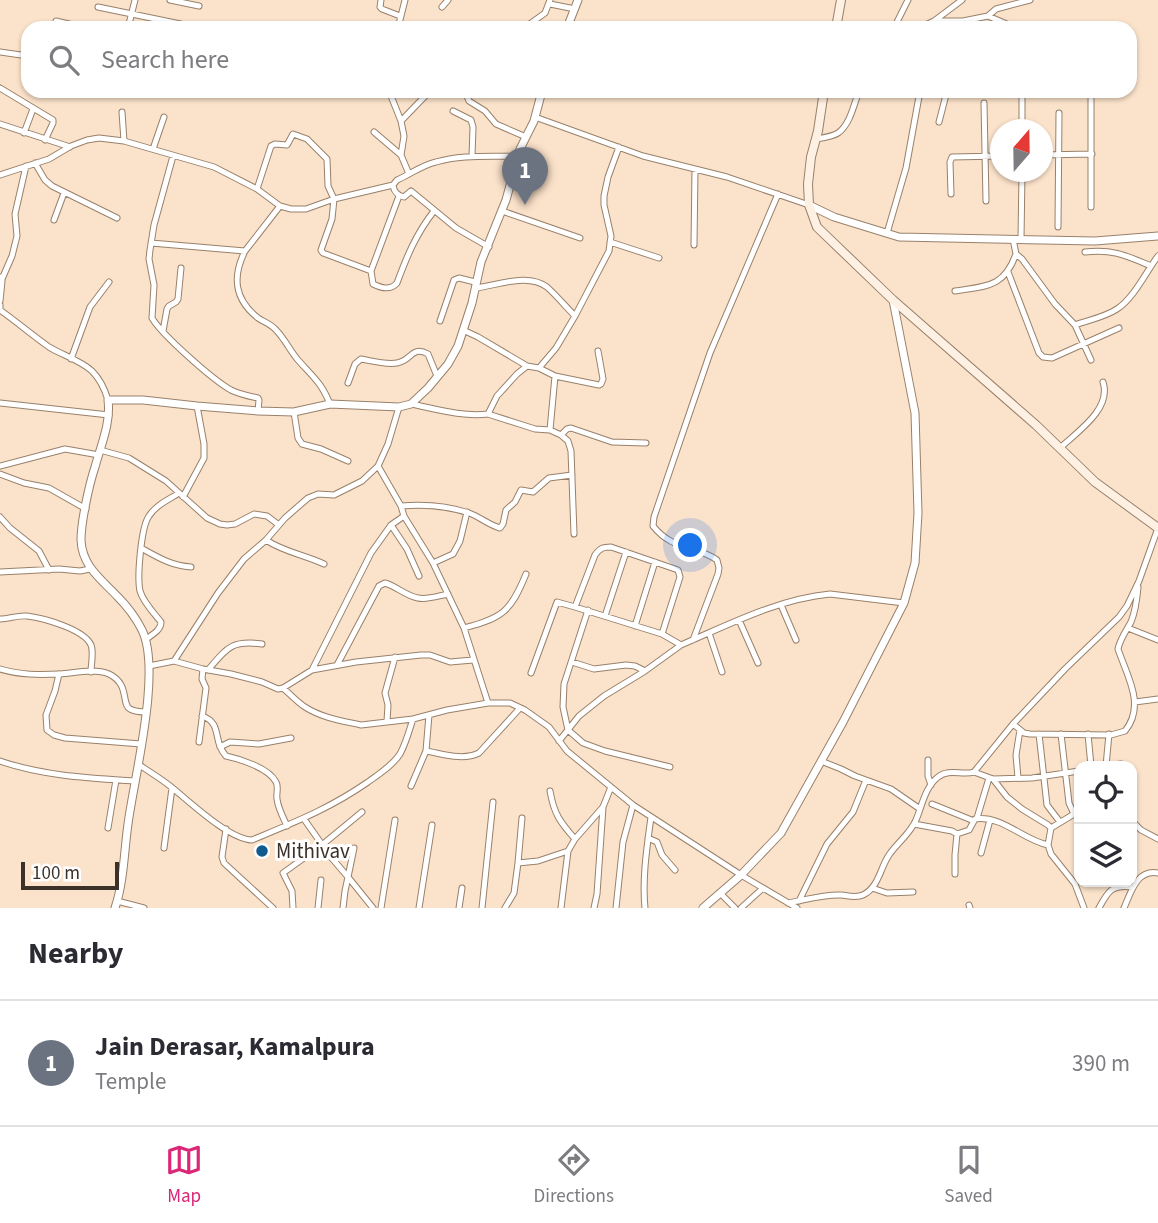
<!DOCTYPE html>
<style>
body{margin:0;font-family:"Source Sans 3",sans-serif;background:#f7f7f7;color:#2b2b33}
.controls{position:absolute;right:21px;bottom:21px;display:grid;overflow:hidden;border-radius:14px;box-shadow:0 2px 5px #0004}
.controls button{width:63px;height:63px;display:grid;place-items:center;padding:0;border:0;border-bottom:2px solid #e1e1e2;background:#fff;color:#2b2b33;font:35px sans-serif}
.compass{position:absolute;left:990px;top:119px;width:63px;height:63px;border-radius:50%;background:#fff;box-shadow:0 2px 5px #0004;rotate:20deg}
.scale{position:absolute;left:21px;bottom:18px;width:98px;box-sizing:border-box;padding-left:7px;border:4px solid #3b3128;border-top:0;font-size:19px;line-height:24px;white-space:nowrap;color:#3b3128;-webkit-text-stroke:5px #fff;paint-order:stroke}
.you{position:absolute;left:691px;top:546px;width:24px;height:24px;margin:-18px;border:5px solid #fff;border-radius:50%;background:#1a73e8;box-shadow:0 0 0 10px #1a73e833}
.badge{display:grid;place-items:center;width:46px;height:46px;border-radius:50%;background:#db2777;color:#fff;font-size:23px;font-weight:700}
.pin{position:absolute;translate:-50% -58px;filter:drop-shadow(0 2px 4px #0008)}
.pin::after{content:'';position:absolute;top:37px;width:24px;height:21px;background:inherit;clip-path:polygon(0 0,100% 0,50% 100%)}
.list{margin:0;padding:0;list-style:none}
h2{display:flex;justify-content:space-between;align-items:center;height:91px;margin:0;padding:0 28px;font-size:30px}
h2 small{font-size:23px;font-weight:400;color:#7c7c81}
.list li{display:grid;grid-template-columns:46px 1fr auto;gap:21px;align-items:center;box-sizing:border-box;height:126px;padding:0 28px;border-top:2px solid #e1e1e2}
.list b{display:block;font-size:26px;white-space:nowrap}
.list p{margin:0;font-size:23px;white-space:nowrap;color:#7c7c81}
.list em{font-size:23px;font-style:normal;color:#7c7c81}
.icon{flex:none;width:38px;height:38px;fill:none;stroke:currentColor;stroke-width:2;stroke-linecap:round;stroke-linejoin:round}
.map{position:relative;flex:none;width:1158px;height:908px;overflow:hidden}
.search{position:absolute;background:#fff;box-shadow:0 2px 5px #0004;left:21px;right:21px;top:21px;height:77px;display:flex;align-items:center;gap:18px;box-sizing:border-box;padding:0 24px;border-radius:21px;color:#7c7c81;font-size:26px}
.sheet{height:217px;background:#fff}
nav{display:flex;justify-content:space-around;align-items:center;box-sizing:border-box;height:98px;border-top:2px solid #e1e1e2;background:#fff;font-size:19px;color:#7c7c81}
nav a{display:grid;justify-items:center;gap:4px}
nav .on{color:#db2777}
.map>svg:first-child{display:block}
</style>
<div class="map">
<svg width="1158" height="908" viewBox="0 0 1158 908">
<rect width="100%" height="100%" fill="#fbe2ca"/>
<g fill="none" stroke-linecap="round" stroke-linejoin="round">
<defs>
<path id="minor" d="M170,0L199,6
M381,0L380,7L382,9L400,16
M550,4L575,9
M98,7L190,26
M442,7L448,0
M988,16L996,9L1030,0
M56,21L86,28
M934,21H963L988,16L1016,28
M837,24L848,28
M128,28L135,0
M398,28L405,0
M524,28L545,13L550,0
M894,28L908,0
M919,28L934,21L962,0
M0,52L28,56
M0,88L53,120V123L45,140
M389,91L401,121L404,136L401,155L409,174
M468,91L467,96L469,101L485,111L496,124L526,137
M1091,99V207
M984,103L986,201
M453,111L471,120L473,127L472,156
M122,112L124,141
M535,117L643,156L727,177L809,205
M401,121L430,91
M939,122L947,91
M0,124L70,147
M1022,130V91
M374,132L401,155
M24,133L33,109
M815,139C822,138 832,137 838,133C850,125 854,104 859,91
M153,149L164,117
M1042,155L1092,154
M173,156L154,225L150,250L149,259L154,285L152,318C162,335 213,380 231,390C239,394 248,396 258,398L259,400L258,411
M35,163L45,180L52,186L117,218
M0,175L49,159L71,146L87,140L99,138L124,141L214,167L257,189L280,206L291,209H306L334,199L393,185C394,192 397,195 404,197L411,191L456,228L489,247
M393,185L397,180C409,175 422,165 436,162C462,154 491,157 518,156
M257,189L271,146L275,144L287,145L293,134L307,139L327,159L328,186L334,199L332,219L321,250L323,253L371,271L399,196
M951,194L950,162L952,157L1000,156
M280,206L245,251C232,277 234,299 258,318C264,322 271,324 276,330C285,339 290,351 298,360C313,377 321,382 330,404
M502,211L580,238
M54,220L64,193
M1058,227L1059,113
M887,233L906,168L920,91
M1013,239L1016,254L1022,259L1055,304L1075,325
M1021,239L1022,172
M610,242L659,258
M151,243L245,251
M694,245L695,169
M1085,252C1113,249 1125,255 1151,266
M371,271L373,284C381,288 390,291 397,283C407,256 416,234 434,211
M1008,272L1039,353L1043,357L1052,358L1119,328
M2,279L12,256L17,236L15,214L26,166
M475,288C497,286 527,272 547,287C557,296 566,307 575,316
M955,291C986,286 1004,288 1016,254
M0,301L2,281L1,277
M0,305V310C17,322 32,335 49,347C62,355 80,360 92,371C99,378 105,390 108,400
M440,321L454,280L459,278L475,282
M463,330L478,337L527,366
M163,331L167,309L169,306L176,302L178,299L181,268
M71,359L90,307L109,282
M1091,360L1075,325C1089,320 1105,317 1117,309C1134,298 1146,272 1158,256
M539,368L555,376L599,385L601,384L603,379L598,351
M348,383L355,364L361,359C372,361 386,365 397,363C412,361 411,345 428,354L437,376
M0,403L109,415
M411,404C436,409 462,417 488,414L497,396L517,374L527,366L539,368L556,348L575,316L609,251L611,236L604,205V196L608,177L619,147
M294,412L298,438L302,444L321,449L348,461
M488,414L535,429L550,430L561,435L568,441L571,451L574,534
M550,430L555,376
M561,435L567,429L571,428L612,442L646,443
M1060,448C1077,432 1112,409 1103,382
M100,450L129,458L166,481L207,518L220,524L227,525L235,524L254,514L267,516L279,525
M0,466L65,449L99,455
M378,466L401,506L404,516L433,563L464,628L488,703H510L525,710L549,727L567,751L633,805L741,875L797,908
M0,474L24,483L49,488L86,509
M183,497L204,458V444L197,406
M401,506C423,504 448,506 469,513C480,517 489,525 500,528L503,524L506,510L515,502L521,490L533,492L549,478L572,475
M0,517L10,528L39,551L49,570
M391,525L407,549L419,576
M266,540C284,552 305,555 324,564
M141,548C157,557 172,566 191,567
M433,563L453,554L460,541L467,512
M0,572L59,569L80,571L90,569
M781,605L796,640
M575,607L595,555C600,548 603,547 611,547L678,570L680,577L662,634
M588,610L564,684L563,707L568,730L583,743L605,751L670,767
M605,616L626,552
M0,619C9,619 18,615 27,616C43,618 84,629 91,645C94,652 91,664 91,672
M739,620L758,663
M635,626L655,562
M464,628C503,618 511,611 526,574
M1128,628L1158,640
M709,633L722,672
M145,640C151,635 161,631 161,622C154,613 143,602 140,591C137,577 141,527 149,516C156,505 168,500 179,493
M693,640L718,574L719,568L717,560C693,544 673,551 653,526L654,517L710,353L778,194
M174,661L203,669L231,674L262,682L278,689L283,688L312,670L356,662L421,655H430L450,662L473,660
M572,662L594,669L626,665L635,666L645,671
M337,665L379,586L385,583C396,586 406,596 418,598C427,600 438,596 448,594
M149,666L174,661L218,593L244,559L266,540L285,518L308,498L318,494L334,495L362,481L378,466L388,444L399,407
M0,669C20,675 39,675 60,674C75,673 94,668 109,674C130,684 121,704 130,709C134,711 142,712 146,712
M208,670C227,648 231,640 262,644
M312,670L371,553L391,525L404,516
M531,673L557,602L575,607L662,634L681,645C728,625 778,599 830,594L904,603
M59,674L55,691L46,715L47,730L54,735L65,738L141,744
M283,688C290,694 297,702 305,707C322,718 343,721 361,725L413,719
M1135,702L1158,699
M202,716C223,723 212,741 226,756C240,759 269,768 276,782C279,787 276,793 277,799C278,808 283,817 287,826
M387,721L388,705L385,693L395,657
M1013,724L1024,733L1030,734L1111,735L1125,731C1146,705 1127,676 1118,649C1120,639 1126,631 1131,622C1136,610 1137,599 1138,587
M1039,734L1047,805L1060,822
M1061,734L1069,803L1074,814
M1088,734L1091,766
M559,741L579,716L604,696L645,671L681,645
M199,742L206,688L202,679L203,669
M220,747L230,742L259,744L291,738
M426,751C443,754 463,761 479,753L520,708
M928,760V776L931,785
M0,761C44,776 89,778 135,781
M821,761L841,769L855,776L891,789L920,809
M138,764C148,771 160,778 170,786C189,801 228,839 252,840C295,822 329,809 368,782C379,774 392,766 400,754C406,743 409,731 413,719L447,710L488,703
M1106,766L1109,734
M1107,766L1121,764
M974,772L993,779L1032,778L1079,771
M1018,778L1016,755L1020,730
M993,779L1007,797L1022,809L1048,825L1051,828L1048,845L1051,854L1075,884L1084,908
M411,786L426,751L429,715
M550,791C554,814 560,822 575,839
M932,804L974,821
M977,818L989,778
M304,819L330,856L348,877L354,848
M1132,821L1141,830L1158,839
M914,824L952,831L957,834L955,855V874
M108,828L116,780
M1051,828L1079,811
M226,829L222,857L224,863L273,908
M957,834L969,830L975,819C1002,815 1023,840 1048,845
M648,838L657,842L662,855L675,870
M164,848L172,788
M981,853L990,820
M518,863L522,818
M872,888L887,893L913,892
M720,893L735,908
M117,901L144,908
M799,901L827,844L853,812L866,780
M788,903C805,900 824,894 842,895C849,896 857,898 863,895C879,887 880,868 889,855C897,843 910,834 916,820C922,806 925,787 938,777C949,768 963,776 974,772L1013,724L1065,669L1119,617L1127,606L1139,581L1158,528
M969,905L970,908
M293,908L292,891L283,873L322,845L362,812
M318,908L321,880
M343,908L345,891L348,877L373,908
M381,908L395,820
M419,908L432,825
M459,908L462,888
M482,908L493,802
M505,908L514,893L518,863L538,861L568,851L575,839L603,807L611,787
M561,908L568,851
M594,908L597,894L603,807
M616,908L623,842L633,805
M645,908C642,878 647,847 651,817
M741,908L763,888
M1099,908C1108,891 1112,884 1133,887
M1124,908C1131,892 1137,869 1158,873"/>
<path id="tertiary" d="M567,28L578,0
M809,205L834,217L899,237L1095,241L1158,236
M115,908C124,881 124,852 128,824C134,778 162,671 142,630C136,618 127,606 117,596C101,579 82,566 81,540C81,522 89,485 95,467C101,445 111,423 108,400H143L197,406L258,411L294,412L330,404L399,407L411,404L428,388L448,364L458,346L472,303L481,262L506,200L520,149L534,121L542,91
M703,908L741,875L781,833L843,722L904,603L915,563L918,513L915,413L893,300"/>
<path id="secondary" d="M836,28L841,0
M824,91L818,131L811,157L808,184L809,205L817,227L893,300L1036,425L1095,482L1158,528"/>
</defs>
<!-- minor casing -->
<use href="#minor" stroke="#98816b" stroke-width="7"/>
<!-- tertiary casing -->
<use href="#tertiary" stroke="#98816b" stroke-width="9"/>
<!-- secondary casing -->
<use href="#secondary" stroke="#98816b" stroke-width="10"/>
<!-- minor -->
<use href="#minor" stroke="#fff" stroke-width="5"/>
<!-- tertiary -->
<use href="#tertiary" stroke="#fff" stroke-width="7"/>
<!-- secondary -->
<use href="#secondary" stroke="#fef0e2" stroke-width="8"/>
</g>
<!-- markers -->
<circle fill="#115a8e" stroke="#fff" stroke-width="2.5" cx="262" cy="851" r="7"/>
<g text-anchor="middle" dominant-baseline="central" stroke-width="6" stroke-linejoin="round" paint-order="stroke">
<!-- poi labels -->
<g font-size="21" fill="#3b3128" stroke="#fff" text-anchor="start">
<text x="276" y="851">Mithivav</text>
</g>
</g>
</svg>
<div class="controls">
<button><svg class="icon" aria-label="locate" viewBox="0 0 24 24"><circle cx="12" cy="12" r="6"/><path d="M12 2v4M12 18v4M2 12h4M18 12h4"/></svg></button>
<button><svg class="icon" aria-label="layers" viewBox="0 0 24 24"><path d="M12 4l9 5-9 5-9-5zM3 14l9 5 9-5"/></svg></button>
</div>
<svg class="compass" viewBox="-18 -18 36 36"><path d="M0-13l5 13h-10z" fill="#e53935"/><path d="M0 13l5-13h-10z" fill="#7c7c81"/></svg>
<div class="scale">100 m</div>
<div class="you"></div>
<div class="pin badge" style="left:525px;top:205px;background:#6b7280">1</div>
<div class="search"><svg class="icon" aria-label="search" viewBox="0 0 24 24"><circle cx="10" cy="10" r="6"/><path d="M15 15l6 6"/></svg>Search here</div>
</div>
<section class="sheet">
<h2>Nearby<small></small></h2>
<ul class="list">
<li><span class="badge" style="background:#6b7280">1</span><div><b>Jain Derasar, Kamalpura</b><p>Temple</p></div><em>390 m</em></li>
</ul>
</section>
<nav>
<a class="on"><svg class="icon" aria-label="map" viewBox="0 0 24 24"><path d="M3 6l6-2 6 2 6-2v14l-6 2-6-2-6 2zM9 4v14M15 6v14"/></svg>Map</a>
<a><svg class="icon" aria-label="directions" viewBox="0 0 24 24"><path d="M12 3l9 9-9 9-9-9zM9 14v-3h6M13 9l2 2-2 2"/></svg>Directions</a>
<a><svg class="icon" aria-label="saved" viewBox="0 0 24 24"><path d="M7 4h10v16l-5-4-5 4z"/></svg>Saved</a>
</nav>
